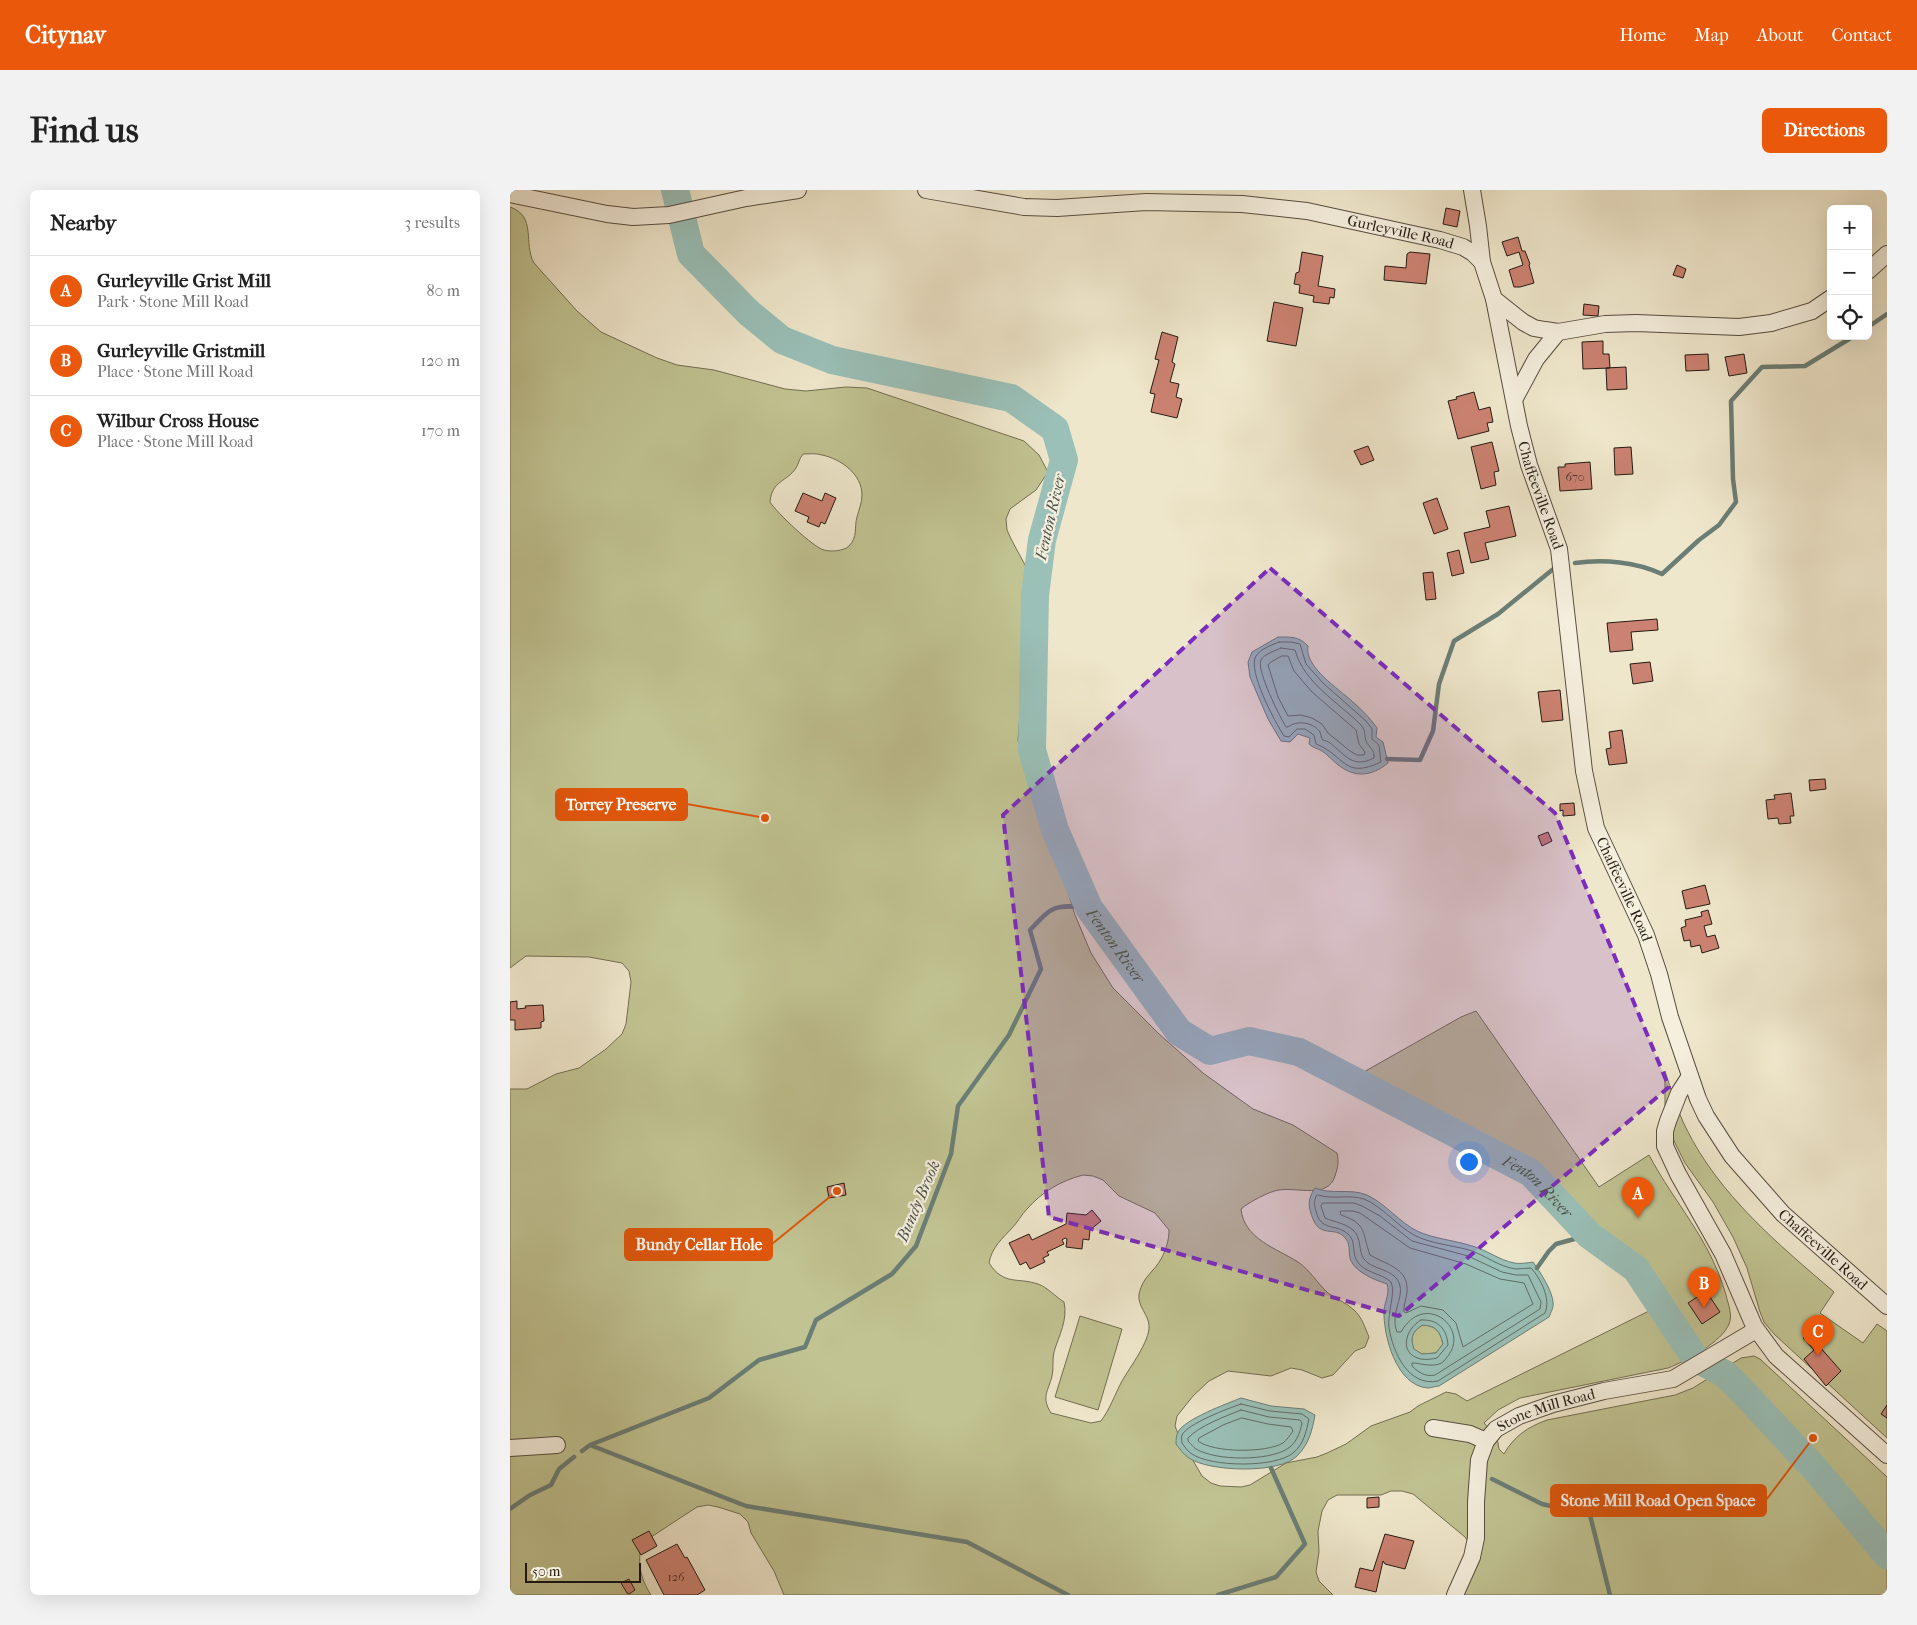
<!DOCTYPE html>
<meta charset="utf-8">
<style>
body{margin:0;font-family:"IM FELL French Canon",serif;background:#f2f2f2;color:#222}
.controls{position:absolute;right:15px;top:15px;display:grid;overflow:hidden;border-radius:8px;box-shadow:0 5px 20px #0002}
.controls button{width:45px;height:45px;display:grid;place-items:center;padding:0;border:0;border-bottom:1px solid #e0e0e0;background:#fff;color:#222;font:25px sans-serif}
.scale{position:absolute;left:15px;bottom:12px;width:116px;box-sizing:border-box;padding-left:5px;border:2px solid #241a12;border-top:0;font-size:14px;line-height:18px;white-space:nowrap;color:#241a12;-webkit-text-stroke:4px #f5efde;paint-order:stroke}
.you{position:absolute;left:958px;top:971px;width:18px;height:18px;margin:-12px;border:4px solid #fff;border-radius:50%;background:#1a73e8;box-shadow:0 0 0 8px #1a73e833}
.badge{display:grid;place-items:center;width:32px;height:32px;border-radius:50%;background:#ea580c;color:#fff;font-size:16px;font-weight:700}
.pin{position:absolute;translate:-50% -41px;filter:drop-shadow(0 1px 2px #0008)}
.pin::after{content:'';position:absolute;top:26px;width:18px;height:15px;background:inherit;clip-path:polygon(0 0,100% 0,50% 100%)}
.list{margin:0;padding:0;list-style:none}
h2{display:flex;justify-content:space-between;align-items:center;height:65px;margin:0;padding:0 20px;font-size:21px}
h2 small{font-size:16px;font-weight:400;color:#767676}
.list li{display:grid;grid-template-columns:32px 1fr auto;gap:15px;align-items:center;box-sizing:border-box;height:70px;padding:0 20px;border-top:1px solid #e0e0e0}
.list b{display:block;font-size:19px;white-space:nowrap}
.list p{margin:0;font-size:16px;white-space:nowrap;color:#767676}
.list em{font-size:16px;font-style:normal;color:#767676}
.icon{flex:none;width:28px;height:28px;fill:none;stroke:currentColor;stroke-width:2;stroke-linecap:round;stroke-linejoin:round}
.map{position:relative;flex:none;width:1377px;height:1405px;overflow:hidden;border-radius:8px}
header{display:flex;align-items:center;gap:30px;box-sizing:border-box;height:70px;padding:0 25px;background:#ea580c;color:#fff}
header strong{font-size:24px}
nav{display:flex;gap:28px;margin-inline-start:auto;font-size:18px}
.intro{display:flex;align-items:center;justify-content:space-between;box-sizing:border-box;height:120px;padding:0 30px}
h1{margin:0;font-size:35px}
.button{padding:12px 22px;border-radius:8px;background:#ea580c;color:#fff;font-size:18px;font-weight:700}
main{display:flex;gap:30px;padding:0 30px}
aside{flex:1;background:#fff;border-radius:8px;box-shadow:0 5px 20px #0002}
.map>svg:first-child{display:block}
</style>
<header>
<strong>Citynav</strong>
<nav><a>Home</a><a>Map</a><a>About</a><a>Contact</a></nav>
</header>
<div class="intro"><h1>Find us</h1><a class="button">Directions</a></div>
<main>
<aside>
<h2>Nearby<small>3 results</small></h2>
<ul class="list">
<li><span class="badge">A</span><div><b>Gurleyville Grist Mill</b><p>Park · Stone Mill Road</p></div><em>80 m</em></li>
<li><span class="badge">B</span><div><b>Gurleyville Gristmill</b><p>Place · Stone Mill Road</p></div><em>120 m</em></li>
<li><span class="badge">C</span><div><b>Wilbur Cross House</b><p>Place · Stone Mill Road</p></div><em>170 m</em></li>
</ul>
</aside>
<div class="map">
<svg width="1377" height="1405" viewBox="0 0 1377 1405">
<rect width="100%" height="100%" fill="#efe7cc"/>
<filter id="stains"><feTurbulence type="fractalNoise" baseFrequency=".004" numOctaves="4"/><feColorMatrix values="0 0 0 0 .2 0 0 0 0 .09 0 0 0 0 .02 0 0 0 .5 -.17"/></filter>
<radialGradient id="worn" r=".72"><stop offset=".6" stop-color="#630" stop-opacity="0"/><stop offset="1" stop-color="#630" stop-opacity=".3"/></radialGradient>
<!-- green -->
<path fill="#c1c392" stroke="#726e52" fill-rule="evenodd" d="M0,17C27,26 13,54 24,73L67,121L91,142L147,168L167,175L204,180L275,199L296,201L336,197L357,198L514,251L529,265L538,282L526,300L500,319L496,329L497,340L501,349L521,386L508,550L518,592L547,667L565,725L581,763L603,798L648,843L693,883L743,919L783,935L827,963C829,972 828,977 825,986C818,1009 788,997 769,1000C760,1001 739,1012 731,1019C734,1049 766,1058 788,1072C800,1080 807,1093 818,1103C826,1109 837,1113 844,1120C852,1127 855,1138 859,1147L855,1157L845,1161L823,1185L812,1188L792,1180L781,1178L761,1186L718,1181L699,1191L683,1206L667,1226L665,1236L669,1246L692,1286L701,1293L710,1296L731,1297L740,1295L776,1273L807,1267L817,1263L836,1254L861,1236L900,1222L908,1216L936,1202L946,1204L957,1211L1141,1120L1122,1079L1106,1053L1060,1013L1000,981L925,931L829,896L951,827L966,821L1089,997L1139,965C1165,1014 1200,1049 1216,1105C1218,1114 1223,1125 1219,1134C1212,1152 1176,1171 1158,1178L1010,1208L988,1220L974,1233L987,1248L989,1259L994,1264C1004,1246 1018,1237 1037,1230L1165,1205L1183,1198L1231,1168L1244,1166L1250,1169L1377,1287V1405H948L961,1356L955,1347L903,1304L892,1301H881L871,1305H827L818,1310L812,1321L808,1341L809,1362L806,1382L809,1391L823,1405H274L264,1381L241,1343L238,1332L230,1324L208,1317L198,1315L187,1317L132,1353C127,1372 130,1388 141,1405H0V899H17L46,884L69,878L96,859L112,844L116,834L121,792L119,781L112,773L79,767L16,766L0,778ZM293,264C299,264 306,263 312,265C331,269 352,284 352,305C352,313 349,319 347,327C344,337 348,347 339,356C334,361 321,362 314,360C304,358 266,322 260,312C262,290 277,292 286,278C289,273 289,269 293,264ZM573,985L583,986L593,990L609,1006L645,1023L659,1040C659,1050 656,1060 651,1069C644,1082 633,1086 629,1104C627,1116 639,1125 639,1136C640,1151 620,1177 612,1191C605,1204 600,1219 591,1231L581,1233L541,1223C531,1207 538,1202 542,1186C544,1178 542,1170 544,1162C549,1145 558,1130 554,1112C546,1107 537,1097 528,1094C507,1087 494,1096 479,1073C482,1057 492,1049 502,1038C508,1032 511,1025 517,1019C532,1002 550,991 573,985Z
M1155,881C1161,900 1167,920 1176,938C1209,1005 1268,1054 1324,1102L1310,1123L1353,1153L1367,1134L1377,1141V1248L1264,1144L1254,1132L1250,1122L1237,1078L1223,1047L1203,1012L1175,973L1164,951L1155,918Z
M570,1126L612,1139L588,1220L545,1207Z
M913,1135C926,1136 930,1141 933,1154L926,1163L912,1164L904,1160C900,1148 902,1141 913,1135Z"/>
<!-- water -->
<path fill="#9ac0b8" stroke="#6b7e76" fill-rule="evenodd" d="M768,447C780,447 789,446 798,456C794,477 829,499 843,512C852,520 860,528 867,538L866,547L873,552L878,573C861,587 844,588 827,574C822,570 818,565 812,561C807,558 803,558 799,554L800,548L788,544L780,552L771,551L758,529L740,487L738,472L742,462Z
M805,998C822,1005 840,998 857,1005C876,1014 889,1032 907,1041C924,1049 944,1050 962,1056C977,1060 989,1070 1004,1073C1010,1074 1017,1073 1023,1072C1030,1082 1042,1100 1043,1112C1044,1117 1041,1122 1039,1127L929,1196C926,1196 921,1198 918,1198C886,1196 873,1145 874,1120C875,1111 880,1103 877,1094C865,1090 847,1083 841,1071C838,1065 841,1055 836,1049C824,1033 808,1053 800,1020C798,1012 800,1005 805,998ZM913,1135C926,1136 930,1141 933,1154L926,1163L912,1164L904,1159C900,1148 902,1141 913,1135Z
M731,1208L761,1216L794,1219L805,1225C802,1241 799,1254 787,1266C770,1284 699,1282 679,1268C674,1265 670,1259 666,1254C666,1251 666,1245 668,1242C675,1229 716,1214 731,1208Z"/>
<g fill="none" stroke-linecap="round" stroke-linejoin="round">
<!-- shore -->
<path stroke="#5f6d65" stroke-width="1" d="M769,452H781L790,454L796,474L813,493L856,531L862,539V549L869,555L871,572C833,590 835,565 806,554L804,545L795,539H787L779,547L774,546C765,532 737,480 746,466C750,459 762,455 769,452Z
M771,458L785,460C794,493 828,512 851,535C856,541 854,544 856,551C859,558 865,559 864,568C842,579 836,565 820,553C818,551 815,551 813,550C811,548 811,544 810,542C803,532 787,530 778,537H776C770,527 746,480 751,470C754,464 765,461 771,458Z
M772,466H778L784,481L802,502L846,540L849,554L855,562L854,565H847L840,561L818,543L812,534L802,528L791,525L778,526L768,507L758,475L761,472Z
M808,1005C823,1010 839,1004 854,1009C873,1017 886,1035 904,1045C921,1054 941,1055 959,1060C975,1065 989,1077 1006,1079C1011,1079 1016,1078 1021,1078C1031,1089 1041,1109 1035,1123L928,1191C898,1197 883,1162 879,1138C877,1123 886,1103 881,1092C872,1083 852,1083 846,1069C842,1061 846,1051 838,1044C825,1033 811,1042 806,1021C804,1015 804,1012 806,1006Z
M813,1013H844L852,1016L870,1026L902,1051L958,1066L992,1082L1006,1085H1018L1031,1112L1030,1119L925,1185C916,1187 909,1183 902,1176V1173C910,1173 920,1177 929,1174C933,1173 935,1170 938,1166C960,1137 914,1101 891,1142H887C880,1125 893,1109 890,1096C886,1078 863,1081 854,1069C848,1061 852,1048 843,1040C835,1033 824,1032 815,1028L811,1016Z
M832,1021H843L850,1023L900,1058L956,1074L990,1089L1014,1093L1023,1114L953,1157L946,1133L933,1120L911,1116L896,1123L894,1122C893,1114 898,1106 897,1098C897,1078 875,1074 860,1065C852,1044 858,1034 831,1025L830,1022Z
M911,1130C928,1129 937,1139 938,1155L927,1168C923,1169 916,1170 911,1169C888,1164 895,1139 911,1130Z
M731,1214L760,1221L792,1224L799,1229C796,1242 794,1254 783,1263C765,1278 701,1277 682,1264C678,1262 675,1257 672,1253C672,1251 671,1247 672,1245C677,1234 719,1218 731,1214Z
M731,1220L759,1227L790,1230L792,1233C790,1243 786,1254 777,1259C758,1271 706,1271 686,1259C683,1257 681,1254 678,1251V1248C689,1236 716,1226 731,1220Z
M732,1228L758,1234L781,1237L783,1241C780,1245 777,1250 773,1253C756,1263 704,1263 688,1251L689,1248L713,1235Z"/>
<!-- stream -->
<path stroke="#6b7e76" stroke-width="4.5" d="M1358,137L1377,124
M1065,373C1094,369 1126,372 1152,384L1189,350L1209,335L1226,312L1223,289L1221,211L1252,177L1295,176L1344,146
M877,569L910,570L923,541L929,494L944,451L988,424L1042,380
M1027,1078L1039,1061L1046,1054L1079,1045
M80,1255L236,1316L457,1352L558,1405
M72,1261L80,1255L199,1208L249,1170L295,1157L306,1130L382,1084L406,1056L441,964L448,916L499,845L531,779L520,740C543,716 542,715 576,717L620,776
M982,1289L1032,1314L1080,1325L1100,1405
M0,1319L20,1305L41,1295L49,1279L64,1267
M708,1405L766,1387L795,1354L761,1278"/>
<!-- river -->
<path stroke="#9ac0b8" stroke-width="28" id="s1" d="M165,0L181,64L239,123L272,150L322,170L501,208L545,239L554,270L532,350L525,405L522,560L545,640L579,718L669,842L700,861L739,851L789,862L1021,983L1079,1045L1126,1079L1185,1168L1215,1184L1234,1203L1305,1279L1377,1365"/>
</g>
<!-- building -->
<path fill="#cc8272" stroke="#241a12" d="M936,18L950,21L947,37L933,34Z
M1008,47L1012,61H1015L1020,74L1019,75L1024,93L1010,97H1004L999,80L1013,75L1009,62L997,66L992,52Z
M792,62L813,66L808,96L825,99L824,108L820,107L819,114L803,112L804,106L789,103L790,95L784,94L786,83L789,82Z
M900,62L920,64L916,94L874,90L875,76L896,78L897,64Z
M1167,75L1176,79L1173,88L1163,85Z
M764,112L793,118L786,156L757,151Z
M1074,114L1089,116L1088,126L1073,125Z
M652,142L668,147L662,172L665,174L660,192L669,194L666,207L672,209L667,228L641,222L645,204L640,203L649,170L645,169Z
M1093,151V164H1099L1100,178L1073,179L1072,152Z
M1198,164L1199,180L1176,181L1175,165Z
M1234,164L1237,183L1219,186L1215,167Z
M1116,177L1117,199L1097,200L1096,178Z
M964,202L969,220L980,217L983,232L977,233L979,241L948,249L938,211L947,209L946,207Z
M982,252L989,281L984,282L986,295L971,299L961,257Z
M858,256L864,270L851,275L844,261Z
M1121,257L1123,284L1105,285L1104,258Z
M1080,272L1082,299L1050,301L1048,277H1055V274Z
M293,303L312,311L315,303L326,308L315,334L311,332L309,337L297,332L299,327L285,321Z
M927,308L938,339L924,344L913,313Z
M999,316L1006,346L975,353L979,369L961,373L954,343L980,337L976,321Z
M949,360L954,383L942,386L937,363Z
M923,382L926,409L916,410L913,383Z
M1147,429L1148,440L1121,442L1123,460L1100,462L1097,433Z
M1140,472L1143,491L1123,494L1120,474Z
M1050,500L1053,530L1032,532L1028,502Z
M1112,540L1117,573L1099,575L1096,559L1101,558L1099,542Z
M1315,589L1316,599L1300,601L1299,590Z
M1281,603L1284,626H1280L1281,633L1269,634L1268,628L1258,629L1256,610L1265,609L1264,605Z
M1064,613L1065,625L1053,626V620L1050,621V614Z
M1038,642L1042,651L1032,656L1028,646Z
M1195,695L1200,714L1176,719L1172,701Z
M1198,720L1202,734L1194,736L1197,747L1205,745L1209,758L1192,763L1190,755L1181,757L1180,750L1174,751L1171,738L1176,736L1175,730L1192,726L1191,722Z
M7,811V819L16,818L15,816L33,815L34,831L31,832V838L5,840V830H0V812Z
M334,993L336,1005L319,1008L317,997Z
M582,1020L591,1031L580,1040L579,1050L573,1049L572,1059L556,1057L557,1049L555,1048L552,1050L554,1054L537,1062L539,1065L533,1068L535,1072L520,1079L516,1072L510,1075L499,1053L519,1044L522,1050L556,1034L557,1023L576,1025Z
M1196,1101L1210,1122L1192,1134L1178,1113Z
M1302,1140L1313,1152L1309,1156L1331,1181L1316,1196L1294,1169L1304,1160L1293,1148Z
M1377,1215V1228L1371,1224Z
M869,1307V1317L857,1318V1308Z
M139,1341L147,1356L131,1365L122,1350Z
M875,1344L904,1351L895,1379L875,1374L873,1371L866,1402L845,1397L850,1378L863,1381Z
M167,1354L175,1368L177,1367L195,1400L187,1405H154L136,1370Z
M119,1389L125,1400L119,1404L117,1403L111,1393Z"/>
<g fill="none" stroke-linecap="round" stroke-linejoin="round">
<defs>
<g id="minor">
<path id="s2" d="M416,0L514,17L547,18L636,12L732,14L797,21L930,50L953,57L963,63L972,72L984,109L1013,132L1024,138L1035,140L1048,142L1095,134L1126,133L1229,137L1261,133L1302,121L1321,108"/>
<path d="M962,0L968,36L972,72"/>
<path d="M0,4L97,24L123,27L159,25L236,8L288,0"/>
<path d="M1358,81L1377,64"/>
<path id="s3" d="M984,109L1009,236L1019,275L1049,359L1074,581L1086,638L1136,745L1149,784L1160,827L1188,909L1196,926L1222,966L1273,1024L1377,1116"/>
<path d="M1005,208L1026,169L1048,142"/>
<path d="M1180,886L1169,903L1158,931L1155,941V956L1168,984L1213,1064L1244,1136L1266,1166L1377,1265"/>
<path d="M923,1238L960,1244L976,1251"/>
<path d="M0,1258L47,1255"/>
<path id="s4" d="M945,1405L962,1367L966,1348V1312L969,1270L976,1251L986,1239L1009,1226L1043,1214L1094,1201L1163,1189L1246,1140"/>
</g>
</defs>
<!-- minor casing -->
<use href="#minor" stroke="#574d40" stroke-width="18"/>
<!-- minor -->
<use href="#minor" stroke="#f5efde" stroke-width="16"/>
</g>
<!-- marked area -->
<path fill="#7b2cbf" fill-opacity="0.2" stroke="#7b2cbf" stroke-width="4" stroke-dasharray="10 6" stroke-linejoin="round" d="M760,378L1045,623L1159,897L889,1126L539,1027L493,625Z"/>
<g text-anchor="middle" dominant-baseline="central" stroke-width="4.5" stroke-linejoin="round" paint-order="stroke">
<!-- number labels -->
<g font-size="12" fill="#4e342a">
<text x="1065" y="287">670</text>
<text x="166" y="1387">126</text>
</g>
<!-- street labels -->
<g font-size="15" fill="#241a12" stroke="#f5efde">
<text stroke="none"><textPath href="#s2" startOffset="479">Gurleyville Road</textPath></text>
<text stroke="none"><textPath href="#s3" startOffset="202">Chaffeeville Road</textPath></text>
<text stroke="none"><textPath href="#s3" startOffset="608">Chaffeeville Road</textPath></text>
<text stroke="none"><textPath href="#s3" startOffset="1028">Chaffeeville Road</textPath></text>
<text stroke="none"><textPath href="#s4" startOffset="229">Stone Mill Road</textPath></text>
</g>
<!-- water labels -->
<g font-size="16" font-style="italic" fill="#4d544c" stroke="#f5efde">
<text transform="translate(540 327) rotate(-77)">Fenton River</text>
<text stroke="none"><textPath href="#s1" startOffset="1022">Fenton River</textPath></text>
<text stroke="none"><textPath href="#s1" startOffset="1532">Fenton River</textPath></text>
<text transform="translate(408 1011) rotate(-67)">Bundy Brook</text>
</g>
</g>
<!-- callouts -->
<path fill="none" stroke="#de560c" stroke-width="2" d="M255 628L177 614M327 1001L262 1054M1303 1248L1256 1310"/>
<g fill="#de560c" stroke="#f5efde" stroke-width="2">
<circle cx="255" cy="628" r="5"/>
<circle cx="327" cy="1001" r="5"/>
<circle cx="1303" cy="1248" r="5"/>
</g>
<g fill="#de560c" stroke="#de560c" stroke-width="2">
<rect x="46" y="599" width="131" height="31" rx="5"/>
<rect x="115" y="1039" width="147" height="31" rx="5"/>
<rect x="1041" y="1295" width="215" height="31" rx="5"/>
</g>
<g font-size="16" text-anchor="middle" font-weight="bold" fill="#fff">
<text x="111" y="620">Torrey Preserve</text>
<text x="189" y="1060">Bundy Cellar Hole</text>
<text x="1148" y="1316">Stone Mill Road Open Space</text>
</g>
<rect width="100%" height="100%" filter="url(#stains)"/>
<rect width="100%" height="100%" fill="url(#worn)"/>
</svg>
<div class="controls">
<button>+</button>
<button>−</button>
<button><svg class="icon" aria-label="locate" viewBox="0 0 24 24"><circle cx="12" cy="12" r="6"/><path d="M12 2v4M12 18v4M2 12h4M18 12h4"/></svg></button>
</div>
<div class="scale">50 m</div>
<div class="you"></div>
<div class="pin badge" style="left:1128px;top:1028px">A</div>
<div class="pin badge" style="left:1194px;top:1118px">B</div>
<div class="pin badge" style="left:1308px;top:1166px">C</div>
</div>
</main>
